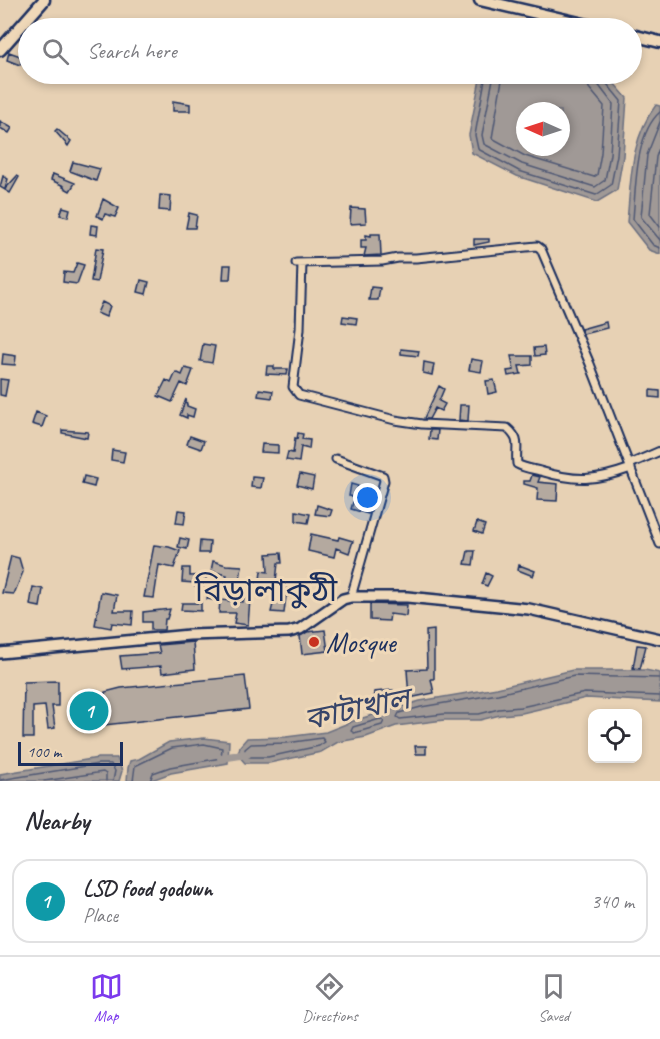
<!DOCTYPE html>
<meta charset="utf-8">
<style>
body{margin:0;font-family:Caveat,"Noto Sans Bengali",sans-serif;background:#f7f7f7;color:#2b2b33}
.controls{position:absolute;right:18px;bottom:18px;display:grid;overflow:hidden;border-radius:12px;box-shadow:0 3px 9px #0003}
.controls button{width:54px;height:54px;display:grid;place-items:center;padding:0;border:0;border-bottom:2px solid #e1e1e2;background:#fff;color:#2b2b33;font:30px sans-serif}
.compass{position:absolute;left:516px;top:102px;width:54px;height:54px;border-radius:50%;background:#fff;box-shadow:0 3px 9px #0003;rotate:273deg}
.scale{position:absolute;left:18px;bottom:15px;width:105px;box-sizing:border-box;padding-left:6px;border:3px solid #1b2f5e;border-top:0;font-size:16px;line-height:21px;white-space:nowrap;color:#1b2f5e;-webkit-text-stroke:4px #efd8b8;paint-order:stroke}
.you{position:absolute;left:368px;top:498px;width:21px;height:21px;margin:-15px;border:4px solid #fff;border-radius:50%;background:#1a73e8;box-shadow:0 0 0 9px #1a73e833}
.badge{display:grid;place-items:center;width:39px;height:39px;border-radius:50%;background:#7c3aed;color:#fff;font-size:20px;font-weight:700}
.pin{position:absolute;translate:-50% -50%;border:3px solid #fff;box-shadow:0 2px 6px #0006}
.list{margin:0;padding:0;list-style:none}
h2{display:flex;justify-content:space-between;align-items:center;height:78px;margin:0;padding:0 24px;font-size:26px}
h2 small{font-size:20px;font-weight:400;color:#7c7c81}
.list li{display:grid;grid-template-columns:39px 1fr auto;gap:18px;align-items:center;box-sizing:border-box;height:84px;margin:0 12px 12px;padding:0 12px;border:2px solid #e1e1e2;border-radius:18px}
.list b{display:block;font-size:22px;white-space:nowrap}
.list p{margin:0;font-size:20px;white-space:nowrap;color:#7c7c81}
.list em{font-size:20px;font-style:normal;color:#7c7c81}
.icon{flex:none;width:33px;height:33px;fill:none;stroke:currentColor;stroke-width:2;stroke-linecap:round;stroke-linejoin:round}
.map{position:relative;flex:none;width:660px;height:781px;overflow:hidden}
.search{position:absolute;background:#fff;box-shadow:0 3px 9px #0003;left:18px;right:18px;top:18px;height:66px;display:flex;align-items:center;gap:15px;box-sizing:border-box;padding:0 21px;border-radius:33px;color:#7c7c81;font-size:22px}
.sheet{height:174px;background:#fff}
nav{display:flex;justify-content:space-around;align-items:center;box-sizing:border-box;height:84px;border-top:2px solid #e1e1e2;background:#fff;font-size:16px;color:#7c7c81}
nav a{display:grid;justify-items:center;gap:3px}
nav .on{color:#7c3aed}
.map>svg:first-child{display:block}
</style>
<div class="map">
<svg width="660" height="781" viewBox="0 0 660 781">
<rect width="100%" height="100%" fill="#e7d1b4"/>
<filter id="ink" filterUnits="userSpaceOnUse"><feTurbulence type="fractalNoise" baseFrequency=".0167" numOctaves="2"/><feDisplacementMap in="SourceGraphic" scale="12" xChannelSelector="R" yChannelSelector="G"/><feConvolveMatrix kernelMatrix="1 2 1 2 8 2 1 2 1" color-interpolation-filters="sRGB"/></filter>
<g filter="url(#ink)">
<!-- water -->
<path fill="#a09996" stroke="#6b6f80" stroke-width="1.5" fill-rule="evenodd" d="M481,74H606L627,98L623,156L617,190L597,202L517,176L472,153L469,135ZM525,111H561V147H525Z
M656,105L660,106V254L649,250L627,222C631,181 630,139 656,105Z
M573,670H645L660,673V702L586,698L522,713L500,715L480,720H444L396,726L366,737L338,742L321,752L269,763H245L238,755L240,746L247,738L286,737L326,732L356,720L420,701L497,688Z
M204,738L229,741L228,763L171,773L149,781H127L128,768L130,761L139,759L169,742Z
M98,758H117L122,771L119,781H0V774Z"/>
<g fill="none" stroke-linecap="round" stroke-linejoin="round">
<!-- shore -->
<path stroke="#505974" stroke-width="1.5" d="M486,74L475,135L478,149L519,171L596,195L611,185L617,155L621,101L603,79L602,74
M494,74L482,135L484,144L522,164L595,187L605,180L610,154L613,104L597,83L594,74
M503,74L492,138L525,156L594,177L597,175L601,153L604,106L589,88L585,74
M660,112C635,134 636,187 633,219L653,245L660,248
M660,122L647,155L641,217L660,240
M660,145L656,157L650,214L660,227
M660,678L574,676L498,694L421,707L399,713L397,717L400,719L444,714H479L499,709L521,707L585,693L660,696
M380,719L384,721L382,725L354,733L351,731L353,727Z
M322,738L325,742L319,746L268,757H248L245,753V749L251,744L287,743Z
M0,780L98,764H111L115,771L113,781
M44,781L103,772L106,774V781
M133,781L135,766L172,748L204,744L222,748L221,758L170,767L153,773L150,781"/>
<!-- canal -->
<path stroke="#a09996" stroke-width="8" d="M221,758L247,754"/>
</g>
<!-- building -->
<path fill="#b4a99f" stroke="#1b2f5e" stroke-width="1.5" d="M9,52L23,57L20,65L7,60Z
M173,101L190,104V111H173Z
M0,121L12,128L9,133L0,128Z
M57,129L71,141L68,146L55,131Z
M73,162L100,169L96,181L70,171Z
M53,174L75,183L70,191L63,187L64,186L51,180Z
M3,176L8,179L5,189L17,176L19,177L10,193L0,187Z
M160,195L171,196L170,211L159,210Z
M103,199L119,208L115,217L105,214L103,219L97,216Z
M63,207L70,209L68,217L60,215Z
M351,208L365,209L366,223L350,224Z
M189,213L197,215L195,228H186Z
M91,225L98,226L97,235L90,234Z
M371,234H380L381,255L364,256L366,248H361V240H366V235L371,236Z
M474,239H489V242L474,245Z
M96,248L103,249L97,282L91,281Z
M77,263L84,265L77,284L63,282L64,272L73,273Z
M224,265H231L230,279H223Z
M141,280L149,282L146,294L138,292Z
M371,287L380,288L378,300H369Z
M102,302L110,306L106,317L97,313Z
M343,316L357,318L356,324L342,322Z
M606,322L607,328L583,334L581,329Z
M203,344L215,346L212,363L200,361Z
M544,347L545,355L535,356L534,348Z
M401,349L419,351L418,356L401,354Z
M3,354L16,356L15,365L2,364Z
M511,356H532V365L519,366L521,374L508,376L507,371L514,370Z
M471,359L483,361L481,372L469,370Z
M424,362L434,364L432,375L423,373Z
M267,366H274V369H288L287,375L266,374Z
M185,368L193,370L187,386L181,383L172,402L158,396L166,380L171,383L176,372L182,375Z
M0,379L8,380L5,396L0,395Z
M494,380L497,392L488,394L486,381Z
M439,386L444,389L439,401L445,404L441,411L435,408L429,419H425L424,418Z
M259,389L273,391L272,398L258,396Z
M650,390L660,391V398L650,397Z
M186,399L187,406L195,409L193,417L187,415V418L180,415Z
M460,405H469L468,421L459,420Z
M36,412L46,416L42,427L32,424Z
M62,430L88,432L87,438L62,433Z
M430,430H438L437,440L429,439Z
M298,433L303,434L302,439L310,440L309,449L301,447L299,462L286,460L288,452L293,453L295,438L297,439Z
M190,436L204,441L201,449L187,444Z
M262,444L278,445V453L261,452Z
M112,450L125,452L123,462L111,460Z
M300,474L314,477L312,489L297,485Z
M532,475L540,477L538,482L558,484L557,501L537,500L538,488L524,484V481H530Z
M84,476L96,479L94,487L82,484Z
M252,477L263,478L261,488L251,487Z
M351,484L358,486L356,497L349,496Z
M353,502H362L360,510L370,506L368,514L351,509Z
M317,505L332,510L330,516L315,514Z
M178,510L186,511L184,524L176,523Z
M296,511L310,514L308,523L296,521Z
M477,522L485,525L482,534L474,531Z
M311,534L338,540L339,537L353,541L349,553L336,548L334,557L308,551Z
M180,538L189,540L187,549L178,547Z
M200,541L210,542L209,553H199Z
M154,545L169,547L180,551L174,568L159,565L154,598L144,597Z
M468,551H475L473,565L465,564Z
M281,553L282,563H278L276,581L260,580L261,571L268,572L267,554Z
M11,556L19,558L23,572L14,594L2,593Z
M213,561L226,565L242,566L239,586H224L227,575L211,571Z
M519,565L535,571L533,576L518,570Z
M183,568H190V576L207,575L205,586H195V583L182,582Z
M486,573L492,576L487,586L482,584Z
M278,584L302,585L299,597L286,596L284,613L271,612Z
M33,587L43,589L40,607L30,605Z
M209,587L220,589L218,601L207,599Z
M101,592L117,595L114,611H133L132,625L112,623L111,628L95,625Z
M243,598L250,599L248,625L234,623L236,613H219L220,600L243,602Z
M182,603H201V611L181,610Z
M370,604L407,605L406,616L390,614L389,621L370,620Z
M170,609L167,619H165L164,630H151V622H143V612Z
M325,630L328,651L302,654L300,636L307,632Z
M434,630V679H431L434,693L409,698L407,670L427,669L426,631Z
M193,642L195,669L162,673L161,666L122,669L120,656L160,653L158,645Z
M637,645L646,646L640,669L633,668Z
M245,676L249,709L77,728L74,696L105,694V692L121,688Z
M58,681V706H52L55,728L48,729L45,706L33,707V738H23L24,682Z
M393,690L394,702L375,703L374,692Z
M415,746H426V754H416Z"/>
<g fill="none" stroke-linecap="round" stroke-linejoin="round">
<defs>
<path id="street" d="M296,263L382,261L398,258H416L537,246L541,249L590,364L660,544
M302,263L300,329L293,387L299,395L395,420L422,424L507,428C522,441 515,446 517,464C524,468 532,469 540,471C577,482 595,481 631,468
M336,459L383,476L384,481L351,597
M630,464L660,451"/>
<path id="secondary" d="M0,653L189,635L289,632L300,629L343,599L351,597H407L529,609L660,639"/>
<path id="primary" d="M480,0L601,28
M632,35L660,42
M0,50L44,0"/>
</defs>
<!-- street casing -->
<use href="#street" stroke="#1b2f5e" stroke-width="11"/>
<!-- secondary casing -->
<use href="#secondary" stroke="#1b2f5e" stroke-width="14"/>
<!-- primary casing -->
<use href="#primary" stroke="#1b2f5e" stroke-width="15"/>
<!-- street -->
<use href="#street" stroke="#efd8b8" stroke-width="7"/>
<!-- secondary -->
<use href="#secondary" stroke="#efd8b8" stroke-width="9"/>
<!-- primary -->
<use href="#primary" stroke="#efd8b8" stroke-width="10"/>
</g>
</g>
<!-- markers -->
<circle fill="#c8321e" stroke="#efd8b8" stroke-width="2" cx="314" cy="642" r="6"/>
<g text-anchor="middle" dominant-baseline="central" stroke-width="6" stroke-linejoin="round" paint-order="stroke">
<!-- poi labels -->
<g font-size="28" fill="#1b2f5e" stroke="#efd8b8" text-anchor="start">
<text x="326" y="642">Mosque</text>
</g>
<!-- water labels -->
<g font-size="30" font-style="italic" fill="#364469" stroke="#efd8b8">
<text transform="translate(357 709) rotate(-12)">কাটাখাল</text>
</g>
<!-- quarter labels -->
<g font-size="32" fill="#1b2f5e" stroke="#efd8b8">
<text x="266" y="590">বিড়ালাকুঠী</text>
</g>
</g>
</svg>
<div class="controls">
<button><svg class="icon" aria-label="locate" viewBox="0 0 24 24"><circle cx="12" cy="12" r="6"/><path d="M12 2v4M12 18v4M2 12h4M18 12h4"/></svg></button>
</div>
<svg class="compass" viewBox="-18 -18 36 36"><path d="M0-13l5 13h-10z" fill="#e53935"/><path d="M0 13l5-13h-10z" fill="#7c7c81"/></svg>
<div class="scale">100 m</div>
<div class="you"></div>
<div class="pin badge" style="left:89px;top:711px;background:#0f9aa8">1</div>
<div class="search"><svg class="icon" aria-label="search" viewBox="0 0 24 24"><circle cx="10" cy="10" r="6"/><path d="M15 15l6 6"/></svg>Search here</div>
</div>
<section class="sheet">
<h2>Nearby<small></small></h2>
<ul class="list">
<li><span class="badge" style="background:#0f9aa8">1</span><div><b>LSD food godown</b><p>Place</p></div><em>340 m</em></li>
</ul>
</section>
<nav>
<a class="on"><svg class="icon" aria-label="map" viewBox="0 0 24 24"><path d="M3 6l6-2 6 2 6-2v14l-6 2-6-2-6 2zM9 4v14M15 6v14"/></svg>Map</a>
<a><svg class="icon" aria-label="directions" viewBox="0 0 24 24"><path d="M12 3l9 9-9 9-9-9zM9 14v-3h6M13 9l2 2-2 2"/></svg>Directions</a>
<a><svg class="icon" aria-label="saved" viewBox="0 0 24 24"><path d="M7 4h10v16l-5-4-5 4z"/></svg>Saved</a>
</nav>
